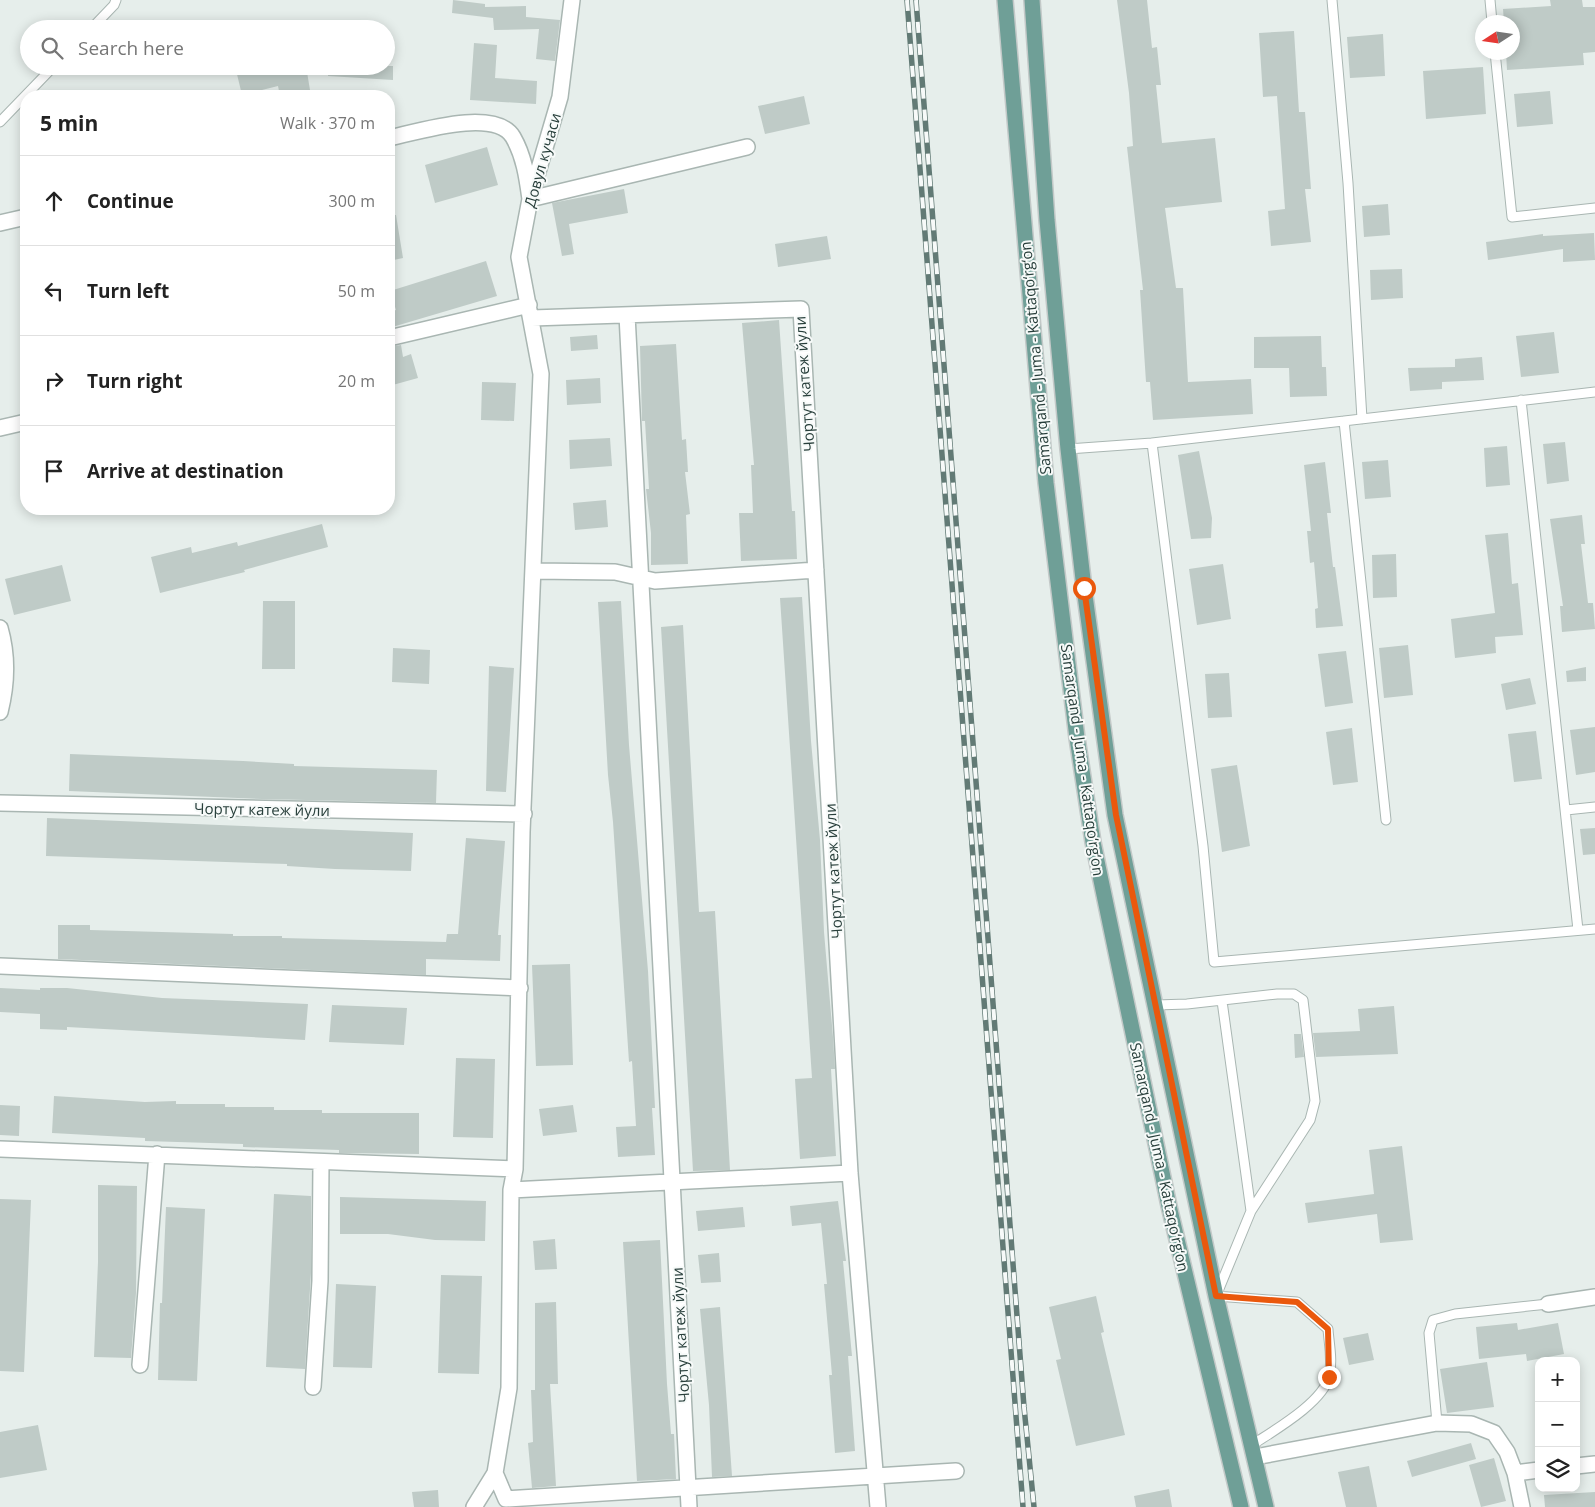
<!DOCTYPE html>
<meta charset="utf-8">
<style>
body{margin:0;font-family:"Open Sans",sans-serif;background:#f6f6f6;color:#222}
.controls{position:absolute;right:15px;bottom:15px;display:grid;overflow:hidden;border-radius:10px;box-shadow:0 2px 12px #0003}
.controls button{width:45px;height:45px;display:grid;place-items:center;padding:0;border:0;border-bottom:1px solid #e0e0e0;background:#fff;color:#222;font:25px sans-serif}
.compass{position:absolute;left:1475px;top:15px;width:45px;height:45px;border-radius:50%;background:#fff;box-shadow:0 2px 12px #0003;rotate:258deg}
.stop{position:absolute;width:15px;height:15px;margin:-11px;border:4px solid #ea580c;border-radius:50%;background:#fff}
.stop.end{background:#ea580c;border-color:#fff;box-shadow:0 1px 5px #0008}
.list{margin:0;padding:0;list-style:none}
h2{display:flex;justify-content:space-between;align-items:center;height:65px;margin:0;padding:0 20px;font-size:21px}
h2 small{font-size:16px;font-weight:400;color:#767676}
.list li{display:grid;grid-template-columns:32px 1fr auto;gap:15px;align-items:center;box-sizing:border-box;height:90px;padding:0 20px;border-top:1px solid #e0e0e0}
.list b{display:block;font-size:19px;white-space:nowrap}
.list em{font-size:16px;font-style:normal;color:#767676}
.icon{flex:none;width:28px;height:28px;fill:none;stroke:currentColor;stroke-width:2;stroke-linecap:round;stroke-linejoin:round}
.map{position:relative;flex:none;width:1595px;height:1507px;overflow:hidden}
.search{position:absolute;background:#fff;box-shadow:0 2px 12px #0003;left:20px;top:20px;width:375px;height:55px;display:flex;align-items:center;gap:12px;box-sizing:border-box;padding:0 18px;border-radius:28px;color:#767676;font-size:19px}
.panel{position:absolute;background:#fff;box-shadow:0 2px 12px #0003;left:20px;top:90px;width:375px;height:425px;border-radius:20px}
.map>svg:first-child{display:block}
</style>
<div class="map">
<svg width="1595" height="1507" viewBox="0 0 1595 1507">
<rect width="100%" height="100%" fill="#e6eeeb"/>
<!-- building -->
<path fill="#bfcbc7" d="M453,0L485,4V7L526,6V17L560,20L555,61L536,59L539,29L494,30L493,18L452,13Z
M1117,0H1147L1152,48L1157,47L1161,85H1156L1162,143L1215,138L1222,202L1165,208L1176,288H1183L1188,382L1251,379L1253,414L1153,420L1150,382H1146L1140,290H1143L1127,147L1133,146L1129,93Z
M1550,0H1582L1583,7H1595V52L1583,53L1584,65L1507,70L1506,52H1512V22H1504L1503,9L1551,6Z
M1294,31L1299,112H1305L1311,189H1305L1311,242L1271,246L1268,211L1285,209L1277,96L1263,97L1259,33Z
M1383,34L1385,76L1350,78L1347,37Z
M474,43L497,45L495,78L537,81L536,104L470,100Z
M235,66H306L311,96H280L278,86L242,95Z
M329,66H393V80L328,76Z
M1483,67L1486,114L1426,119L1423,71Z
M1550,91L1553,124L1517,127L1514,94Z
M804,96L810,124L765,134L758,106Z
M487,147L498,185L435,203L425,165Z
M624,189L628,213L569,224L574,254L562,256L552,203Z
M1388,204L1390,235L1364,237L1362,206Z
M389,215H396L403,258L389,261Z
M1594,233L1595,260L1563,262V249L1488,260L1486,242L1543,234V236Z
M827,236L831,259L778,267L775,244Z
M486,261L497,296L389,328V312L396,310L390,291Z
M1402,269L1403,298L1371,300L1370,270Z
M779,320L792,511H795L797,559L741,561L739,513H753L751,465H754L742,323Z
M1554,332L1559,373L1521,377L1516,336Z
M597,335L598,349L571,351L570,337Z
M1321,336L1322,367H1326L1327,396L1290,397L1289,368H1254V337Z
M676,344L682,440L686,439L688,472H685L690,514L686,515L688,564L651,565V533L646,489H649L645,421H642L640,346Z
M401,345L403,357L411,354L418,378L389,386V347Z
M1482,357L1484,380L1442,382V389L1410,391L1408,368L1455,367V359Z
M600,378L601,403L567,405L566,380Z
M482,382L516,383L514,421L481,420Z
M610,438L612,466L570,469L569,440Z
M1565,442L1569,481L1547,484L1543,444Z
M1507,446L1510,485L1486,487L1484,448Z
M1199,451L1212,518L1211,538L1191,539L1178,455Z
M1388,460L1391,497L1365,499L1362,462Z
M1325,462L1331,513H1327L1333,567H1335L1343,626L1316,628L1315,609L1318,608L1314,562L1310,563L1307,531H1311L1304,465Z
M606,500L608,527L575,530L573,503Z
M1582,515L1585,544H1581L1588,603H1593L1595,629L1562,632L1560,606H1563L1550,519Z
M322,524L328,547L244,570L245,572L160,593L151,557L191,547L192,553L237,542L238,546Z
M1508,533L1512,584L1518,583L1523,635L1495,637L1496,653L1455,658L1451,619L1495,613L1485,535Z
M1396,554L1397,597L1373,598L1372,555Z
M1223,564L1231,619L1197,625L1189,569Z
M62,565L71,601L14,615L5,579Z
M802,597L811,741L820,840L824,932L833,1037L835,1069H831L836,1156L800,1159L795,1079L812,1078L780,598Z
M263,601H295V669H262Z
M621,601L629,745L648,971L655,1108H652L655,1155L618,1157L616,1127L636,1126L632,1061L629,1062L613,822L608,775L598,602Z
M683,625L699,912L715,911L730,1170L693,1171L661,627Z
M1408,645L1413,695L1384,698L1379,648Z
M393,648L430,650L429,684L392,682Z
M1346,651L1353,703L1325,707L1318,654Z
M489,666L514,668L506,792L486,791Z
M1586,667V681L1567,682L1566,671Z
M1229,673L1232,717L1208,718L1205,674Z
M1530,678L1536,704L1506,710L1501,684Z
M1595,727V772L1576,775L1570,730Z
M1352,728L1358,782L1333,785L1326,732Z
M1536,731L1542,779L1514,782L1508,734Z
M70,754L243,761L294,764V766L437,770L436,803L262,799L69,791Z
M1237,765L1250,846L1222,852L1211,769Z
M47,818L413,833L411,871L335,869L287,866V864L46,856Z
M1595,828V854L1583,855L1580,829Z
M466,838L505,841L498,935H501L500,961L426,959V975L58,959V925H90V930L233,934V936H282V938L446,942L447,934H458Z
M570,964L573,1065L536,1066L532,965Z
M0,988L40,990V988H67L162,998L308,1004L305,1040L67,1027V1030L40,1029V1014L0,1012Z
M332,1005L407,1008L404,1045L329,1042Z
M1394,1006L1398,1054L1316,1057L1313,1033L1360,1031L1358,1009Z
M1294,1034H1301L1304,1057L1295,1058Z
M456,1058L495,1059L493,1138L453,1137Z
M54,1096L145,1102L176,1101V1104H225V1107H274V1110H322V1113H419V1154L339,1153V1150L243,1147V1144L145,1141V1138L52,1133Z
M0,1105L20,1106L19,1136L0,1135Z
M573,1105L577,1132L543,1136L539,1109Z
M1402,1146L1413,1240L1380,1243L1377,1214L1308,1223L1305,1203L1374,1194L1369,1150Z
M98,1185L137,1186L136,1293L131,1358L94,1357L98,1262Z
M274,1194L311,1196V1273L305,1369L266,1367Z
M340,1197L486,1201L485,1241L435,1240L388,1234H340Z
M0,1199L31,1200L24,1372L0,1371Z
M838,1201L846,1261H843L852,1356H848L855,1451L835,1453L829,1375H832L824,1284H827L821,1223L792,1226L790,1206Z
M166,1207L205,1209L197,1381L158,1380L160,1303H162Z
M743,1207L745,1227L698,1231L696,1211Z
M555,1239L557,1269L535,1270L533,1241Z
M660,1240L667,1384L671,1434H674L676,1479L637,1481L623,1242Z
M719,1253L721,1282L701,1283L698,1255Z
M441,1275L482,1276L479,1374L438,1373Z
M336,1284L376,1286L372,1368L333,1367Z
M1096,1296L1104,1332L1101,1333L1125,1435L1076,1446L1056,1360L1061,1359L1049,1307Z
M556,1302L558,1384H550L556,1486L532,1488L528,1443L533,1442L531,1390H535V1303Z
M720,1307L732,1476L712,1477L709,1405L700,1309Z
M1517,1323L1518,1330L1558,1323L1564,1354L1527,1361L1526,1354L1479,1359L1476,1327Z
M1368,1333L1374,1360L1349,1365L1343,1338Z
M1487,1362L1494,1407L1447,1413L1440,1369Z
M38,1425L47,1470L0,1478V1432Z
M1471,1443L1476,1459L1412,1477L1407,1461Z
M1494,1458L1506,1501L1481,1507L1469,1465Z
M1369,1466L1377,1507H1346L1338,1472Z
M1169,1489L1172,1507H1136L1134,1496Z
M438,1490L439,1507H414L412,1492Z
M1595,1492V1507H1545L1544,1495Z"/>
<g fill="none" stroke-linecap="round" stroke-linejoin="round">
<defs>
<path id="lane" d="M1332,0L1348,183L1362,419
M1490,0L1492,22
M91,29L114,5L116,0
M1495,52L1512,217L1595,208
M0,122L54,66
M1521,400L1578,930
M1344,421L1386,820
M1152,443L1203,846L1214,962L1595,929
M1068,449L1152,443L1595,392
M1566,810L1595,807
M1222,1001L1251,1211
M1156,1005L1187,1004L1277,994H1294L1303,1000L1315,1101L1310,1120L1251,1211L1216,1296L1297,1302L1328,1329C1329,1344 1333,1361 1329,1376C1324,1402 1273,1431 1252,1445
M1437,1423L1429,1333L1433,1320L1455,1314L1548,1304"/>
<path id="street" d="M389,138C417,132 495,107 513,137C524,156 527,177 530,199L747,147
M0,223L26,217
M627,315L689,1507
M532,318L801,309L850,1173L878,1507
M389,338L529,305
M0,428L26,422
M534,571L615,572L655,581L816,570
M0,628C8,656 7,684 0,712
M0,803L524,814
M0,966L520,988
M0,1149L515,1169
M511,1190L850,1173
M1548,1304L1595,1297
M140,1365L157,1154
M313,1387L320,1281L321,1163
M1255,1457L1437,1423L1471,1424L1494,1433L1507,1452L1515,1473L1522,1507
M1576,1466L1595,1464
M495,1473L506,1499L956,1471
M1515,1473L1539,1470
M474,1507L495,1473L509,1388L511,1190L515,1169L522,832L541,374L519,257L530,199L560,97L572,0"/>
<path id="primary" d="M1005,0L1046,483L1077,738L1093,842L1169,1206L1241,1507
M1032,0L1047,220L1068,449L1084,588L1115,815L1216,1296L1266,1507"/>
</defs>
<!-- lane casing -->
<use href="#lane" stroke="#a9b6b2" stroke-width="11"/>
<!-- street casing -->
<use href="#street" stroke="#a9b6b2" stroke-width="18"/>
<!-- primary casing -->
<use href="#primary" stroke="#c3c9c8" stroke-width="18"/>
<!-- lane -->
<use href="#lane" stroke="#fff" stroke-width="9"/>
<!-- street -->
<use href="#street" stroke="#fff" stroke-width="15"/>
<!-- primary -->
<use href="#primary" stroke="#6f9f97" stroke-width="15"/>
<defs>
<path id="rail" d="M907,0L1023,1507
M916,0L1024,1407L1034,1507"/>
</defs>
<!-- rail casing -->
<use href="#rail" stroke="#627a75" stroke-width="5.5"/>
<!-- rail -->
<use href="#rail" stroke="#f7faf9" stroke-width="4" stroke-dasharray="11" stroke-linecap="butt"/>
</g>
<g fill="none" stroke-linecap="round" stroke-linejoin="round">
<!-- route -->
<path stroke="#ea580c" stroke-width="6" d="M1084,588L1116,815L1216,1296L1297,1302L1328,1329L1329,1377"/>
</g>
<g text-anchor="middle" dominant-baseline="central" stroke-width="4" stroke-linejoin="round" paint-order="stroke">
<!-- street labels -->
<g font-size="15" fill="#273e3a" stroke="#f7faf9">
<text transform="translate(542 160) rotate(-74)">Довул кучаси</text>
<text transform="translate(1035 358) rotate(-95)">Samarqand - Juma - Kattaqo‘rg‘on</text>
<text transform="translate(804 384) rotate(-94)">Чортут катеж йули</text>
<text transform="translate(1083 760) rotate(82)">Samarqand - Juma - Kattaqo‘rg‘on</text>
<text transform="translate(262 809) rotate(1)">Чортут катеж йули</text>
<text transform="translate(833 871) rotate(-93)">Чортут катеж йули</text>
<text transform="translate(1160 1157) rotate(78)">Samarqand - Juma - Kattaqo‘rg‘on</text>
<text transform="translate(680 1335) rotate(-93)">Чортут катеж йули</text>
</g>
</g>
</svg>
<div class="controls">
<button>+</button>
<button>−</button>
<button><svg class="icon" aria-label="layers" viewBox="0 0 24 24"><path d="M12 4l9 5-9 5-9-5zM3 14l9 5 9-5"/></svg></button>
</div>
<svg class="compass" viewBox="-18 -18 36 36"><path d="M0-13l5 13h-10z" fill="#e53935"/><path d="M0 13l5-13h-10z" fill="#767676"/></svg>
<div class="stop" style="left:1084px;top:588px"></div>
<div class="stop end" style="left:1329px;top:1377px"></div>
<div class="search"><svg class="icon" aria-label="search" viewBox="0 0 24 24"><circle cx="10" cy="10" r="6"/><path d="M15 15l6 6"/></svg>Search here</div>
<section class="panel">
<h2>5 min<small>Walk · 370 m</small></h2>
<ul class="list">
<li><svg class="icon" aria-label="ahead" viewBox="0 0 24 24"><path d="M12 20V5M6 11l6-6 6 6"/></svg><div><b>Continue</b></div><em>300 m</em></li>
<li><svg class="icon" aria-label="left" viewBox="0 0 24 24"><path d="M17 20v-9H6M10 6l-5 5 5 5"/></svg><div><b>Turn left</b></div><em>50 m</em></li>
<li><svg class="icon" aria-label="right" viewBox="0 0 24 24"><path d="M7 20v-9h11M14 6l5 5-5 5"/></svg><div><b>Turn right</b></div><em>20 m</em></li>
<li><svg class="icon" aria-label="arrive" viewBox="0 0 24 24"><path d="M6 21V4h12l-3 4 3 4H6"/></svg><div><b>Arrive at destination</b></div></li>
</ul>
</section>
</div>
